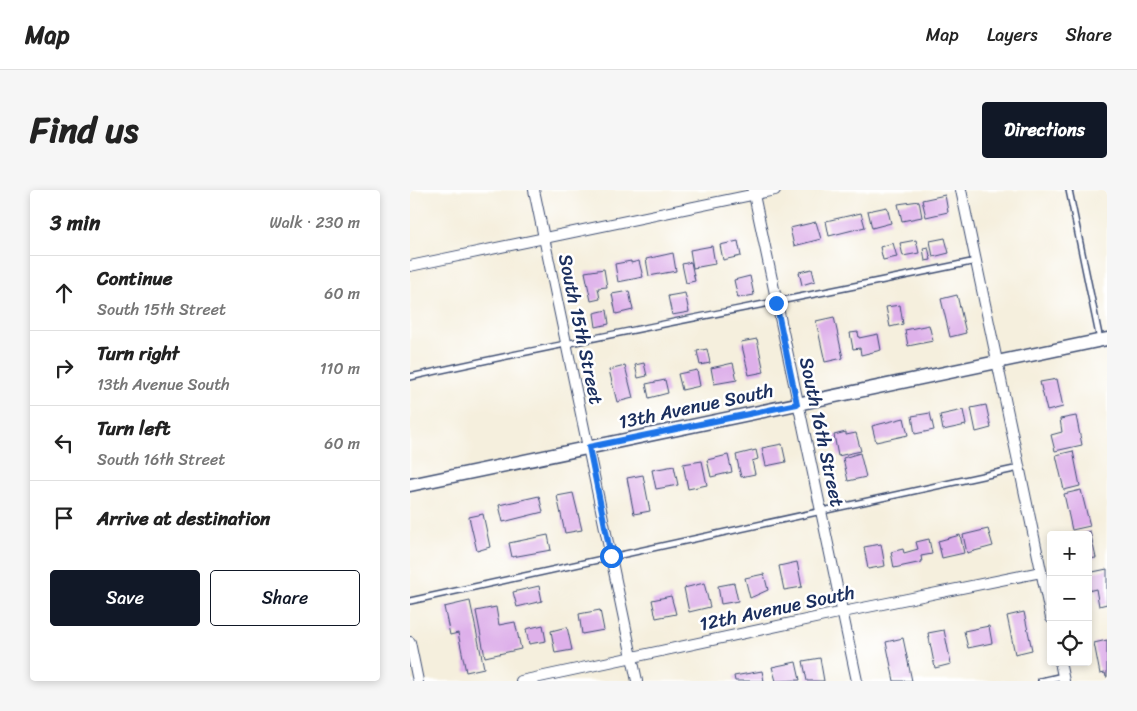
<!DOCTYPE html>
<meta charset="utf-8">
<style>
body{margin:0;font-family:Sriracha,sans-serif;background:#f6f6f6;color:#222}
.controls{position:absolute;right:15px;bottom:15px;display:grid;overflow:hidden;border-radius:5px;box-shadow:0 2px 8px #0003}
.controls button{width:45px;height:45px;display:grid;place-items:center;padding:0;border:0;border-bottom:1px solid #e0e0e0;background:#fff;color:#222;font:25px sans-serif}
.stop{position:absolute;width:15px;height:15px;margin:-11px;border:4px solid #1a73e8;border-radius:50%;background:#fff}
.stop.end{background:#1a73e8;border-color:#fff;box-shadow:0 1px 5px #0008}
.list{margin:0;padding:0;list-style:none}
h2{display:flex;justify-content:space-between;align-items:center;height:65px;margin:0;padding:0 20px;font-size:21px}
h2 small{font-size:16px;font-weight:400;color:#767676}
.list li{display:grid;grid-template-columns:32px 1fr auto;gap:15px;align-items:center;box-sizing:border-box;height:75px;padding:0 20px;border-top:1px solid #e0e0e0}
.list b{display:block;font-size:19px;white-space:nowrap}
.list p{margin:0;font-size:16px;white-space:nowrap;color:#767676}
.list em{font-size:16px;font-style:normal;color:#767676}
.actions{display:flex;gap:10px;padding:15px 20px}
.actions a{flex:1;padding:11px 0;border:1px solid #111827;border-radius:5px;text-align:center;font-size:18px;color:#111827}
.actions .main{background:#111827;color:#fff}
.icon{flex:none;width:28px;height:28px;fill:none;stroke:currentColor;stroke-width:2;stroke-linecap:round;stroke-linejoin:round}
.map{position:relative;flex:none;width:697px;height:491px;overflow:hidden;border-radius:5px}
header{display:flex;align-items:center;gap:30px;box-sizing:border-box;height:70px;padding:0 25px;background:#fff;border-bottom:1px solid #e0e0e0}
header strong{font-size:24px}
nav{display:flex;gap:28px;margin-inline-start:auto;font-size:18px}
.intro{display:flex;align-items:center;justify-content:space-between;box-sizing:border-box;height:120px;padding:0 30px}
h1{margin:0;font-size:35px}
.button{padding:12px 22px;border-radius:5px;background:#111827;color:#fff;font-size:18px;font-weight:700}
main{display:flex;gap:30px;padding:0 30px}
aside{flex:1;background:#fff;border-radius:5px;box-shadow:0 2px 8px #0003}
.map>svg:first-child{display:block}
</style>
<header>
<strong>Map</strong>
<nav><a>Map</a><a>Layers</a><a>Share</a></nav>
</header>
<div class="intro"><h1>Find us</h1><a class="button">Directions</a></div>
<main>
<aside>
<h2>3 min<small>Walk · 230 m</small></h2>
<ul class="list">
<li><svg class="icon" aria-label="ahead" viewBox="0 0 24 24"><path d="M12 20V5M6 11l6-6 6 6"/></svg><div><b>Continue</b><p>South 15th Street</p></div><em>60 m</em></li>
<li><svg class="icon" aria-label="right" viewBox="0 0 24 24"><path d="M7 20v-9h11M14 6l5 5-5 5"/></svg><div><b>Turn right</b><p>13th Avenue South</p></div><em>110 m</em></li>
<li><svg class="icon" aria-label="left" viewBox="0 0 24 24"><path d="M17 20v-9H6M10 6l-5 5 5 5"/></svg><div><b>Turn left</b><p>South 16th Street</p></div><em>60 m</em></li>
<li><svg class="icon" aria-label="arrive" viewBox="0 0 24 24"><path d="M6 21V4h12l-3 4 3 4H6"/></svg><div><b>Arrive at destination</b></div></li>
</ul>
<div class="actions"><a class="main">Save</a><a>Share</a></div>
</aside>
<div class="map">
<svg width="697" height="491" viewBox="0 0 697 491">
<rect width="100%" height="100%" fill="#fff"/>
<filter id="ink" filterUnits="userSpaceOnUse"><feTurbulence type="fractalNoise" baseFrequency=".02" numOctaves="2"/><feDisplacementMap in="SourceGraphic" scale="10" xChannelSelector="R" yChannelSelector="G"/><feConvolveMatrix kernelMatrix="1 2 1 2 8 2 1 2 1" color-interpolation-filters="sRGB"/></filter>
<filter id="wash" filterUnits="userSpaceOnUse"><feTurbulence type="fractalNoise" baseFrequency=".0096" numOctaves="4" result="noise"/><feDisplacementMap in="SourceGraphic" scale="20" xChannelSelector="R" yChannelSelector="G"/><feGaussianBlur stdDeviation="1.12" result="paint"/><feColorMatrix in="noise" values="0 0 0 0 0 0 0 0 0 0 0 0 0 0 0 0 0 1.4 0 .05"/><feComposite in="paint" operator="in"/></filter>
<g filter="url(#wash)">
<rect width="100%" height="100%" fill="#f5efdd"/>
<g id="blocks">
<!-- building -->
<path fill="#deb0ea" d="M535,5L538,22L516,27L512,10Z
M509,11L512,27L492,31L488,14Z
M477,17L481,33L462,38L458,21Z
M451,23L455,37L419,46L416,31Z
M406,32L411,49L384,56L380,38Z
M535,48L539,63L523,67L520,51Z
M506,50L509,63L493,66L490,53Z
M328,51L331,66L313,70L310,55Z
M483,53L487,67L473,70L470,57Z
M302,56L305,74L283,78L280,60Z
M518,57L521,70L515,71L513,58Z
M263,63L266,81L239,86L236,69Z
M221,71V73L229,71L233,87L208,92L205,74Z
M281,72L285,91L276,93L272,74Z
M194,79L197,97L188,98L190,109L181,111L175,82Z
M402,79L405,91L392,95L389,82Z
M340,86L344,105L328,108L324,90Z
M219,101L223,120L206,124L202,104Z
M275,103L279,122L262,125L258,106Z
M547,105L556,143L540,147L531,109Z
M490,115L493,134L480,137L476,117Z
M197,120L199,134L186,137L184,123Z
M424,127L433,168L415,172L406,131Z
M519,135L523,151L498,156L495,140Z
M448,142L449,148L468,144L471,160L451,165L450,158L443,159L440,143Z
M347,149L354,182L339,185L331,152Z
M297,159L300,173L290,175L287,161Z
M234,173L237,186L228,188L225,175Z
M323,173L327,190L304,194L301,178Z
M215,176L223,208L207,212L199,180Z
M287,180L290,196L272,200L268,184Z
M647,189L653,217L637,221L630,192Z
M255,190L258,203L239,208L236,194Z
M576,215L581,238L566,242L561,218Z
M553,220L556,235L533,240L530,225Z
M520,223L524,240L505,244L502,226Z
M666,226L672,255L645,261L641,245L652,242L650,229Z
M494,228L498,245L466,252L462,236Z
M436,242V245L446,243L451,261L428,266L424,245Z
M372,254L376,272L356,276L352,258Z
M346,260L348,269L342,271L345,284L331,287L326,265Z
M663,261L670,296L654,300L646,265Z
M450,263L456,287L438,291L433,268Z
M318,265L322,282L301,287L297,270Z
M292,271L297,295L278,299L273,274Z
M264,276L268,295L246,299L242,280Z
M233,285L240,321L224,324L217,288Z
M671,300L680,336L662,340L654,304Z
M163,303L172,340L155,343L147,306Z
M129,306L133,322L93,332L89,315Z
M73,324L80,357L67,361L59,327Z
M578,339L583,356L557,363L553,345Z
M680,341L686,368L678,369V345L667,344Z
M138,345L141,360L102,367L99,353Z
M550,345L554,363L532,368L528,351Z
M519,349L522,364L511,366L512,372L484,378L481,362L493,359L494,363L508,359L506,352Z
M471,354L475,376L458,379L454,357Z
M387,372L392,397L374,400L369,376Z
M697,379V414L689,416L686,399L678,401V383Z
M354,384L358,400L340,408L335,388Z
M294,393L300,417L279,422L274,398Z
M324,393L328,411L311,414L308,396Z
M129,396L132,411L107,417L103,402Z
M261,406L266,424L246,428L242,410Z
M60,411L74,478L56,482L48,443L40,445L34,417Z
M86,417L89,435L105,432L111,459L75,467L66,421Z
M190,420L194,440L172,444L169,424Z
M614,422L622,460L605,464L597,426Z
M133,435L136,451L119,454L116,439Z
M579,436L582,453L558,458L554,441Z
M157,437L162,460L145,463L141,441Z
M534,440L541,474L525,478L518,443Z
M493,448L502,491H484L476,452Z
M697,450V487H696L695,483L690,484L684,453Z
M410,468L414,491H397L393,471Z
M386,472L390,490L366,491L362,477Z
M352,481L354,491H325L324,486Z"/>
</g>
</g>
<g filter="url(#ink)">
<use href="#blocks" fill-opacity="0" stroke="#3c4c71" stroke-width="1"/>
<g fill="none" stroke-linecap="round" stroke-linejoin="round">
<defs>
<path id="service" d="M659,0L690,150
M0,187C188,145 377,111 566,71
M0,411L609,278
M631,491L653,486"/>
<path id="minor" d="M124,0L227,491
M343,0L447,491
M551,0L641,428
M0,76L365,0
M0,452L8,491
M650,472L654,491
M111,491L433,422L631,382"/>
<path id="tertiary" d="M0,295L697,149"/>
</defs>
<!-- service casing -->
<use href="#service" stroke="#3c4c71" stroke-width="8"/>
<!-- minor casing -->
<use href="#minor" stroke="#3c4c71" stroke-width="12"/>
<!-- tertiary casing -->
<use href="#tertiary" stroke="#3c4c71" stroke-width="15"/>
<!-- service -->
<use href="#service" stroke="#fff" stroke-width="5"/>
<!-- minor -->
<use href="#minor" stroke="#fff" stroke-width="10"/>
<!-- tertiary -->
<use href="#tertiary" stroke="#fff" stroke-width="12"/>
</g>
</g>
<g fill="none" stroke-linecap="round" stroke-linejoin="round" filter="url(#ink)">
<!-- route -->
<path stroke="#1a73e8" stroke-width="6" d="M201,366L179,257L387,214L366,113"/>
</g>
<g text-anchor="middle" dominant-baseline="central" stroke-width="5" stroke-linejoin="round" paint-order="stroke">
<!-- street labels -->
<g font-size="19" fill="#1b2f5e" stroke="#fff">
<text transform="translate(171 139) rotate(78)">South 15th Street</text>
<text transform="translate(286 216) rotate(-12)">13th Avenue South</text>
<text transform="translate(412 242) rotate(78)">South 16th Street</text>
<text transform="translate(367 418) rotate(-12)">12th Avenue South</text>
</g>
</g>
</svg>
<div class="controls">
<button>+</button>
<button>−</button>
<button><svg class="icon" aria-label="locate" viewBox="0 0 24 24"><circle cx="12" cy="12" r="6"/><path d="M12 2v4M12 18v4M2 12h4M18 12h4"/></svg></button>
</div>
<div class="stop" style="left:201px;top:366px"></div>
<div class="stop end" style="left:366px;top:113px"></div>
</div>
</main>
